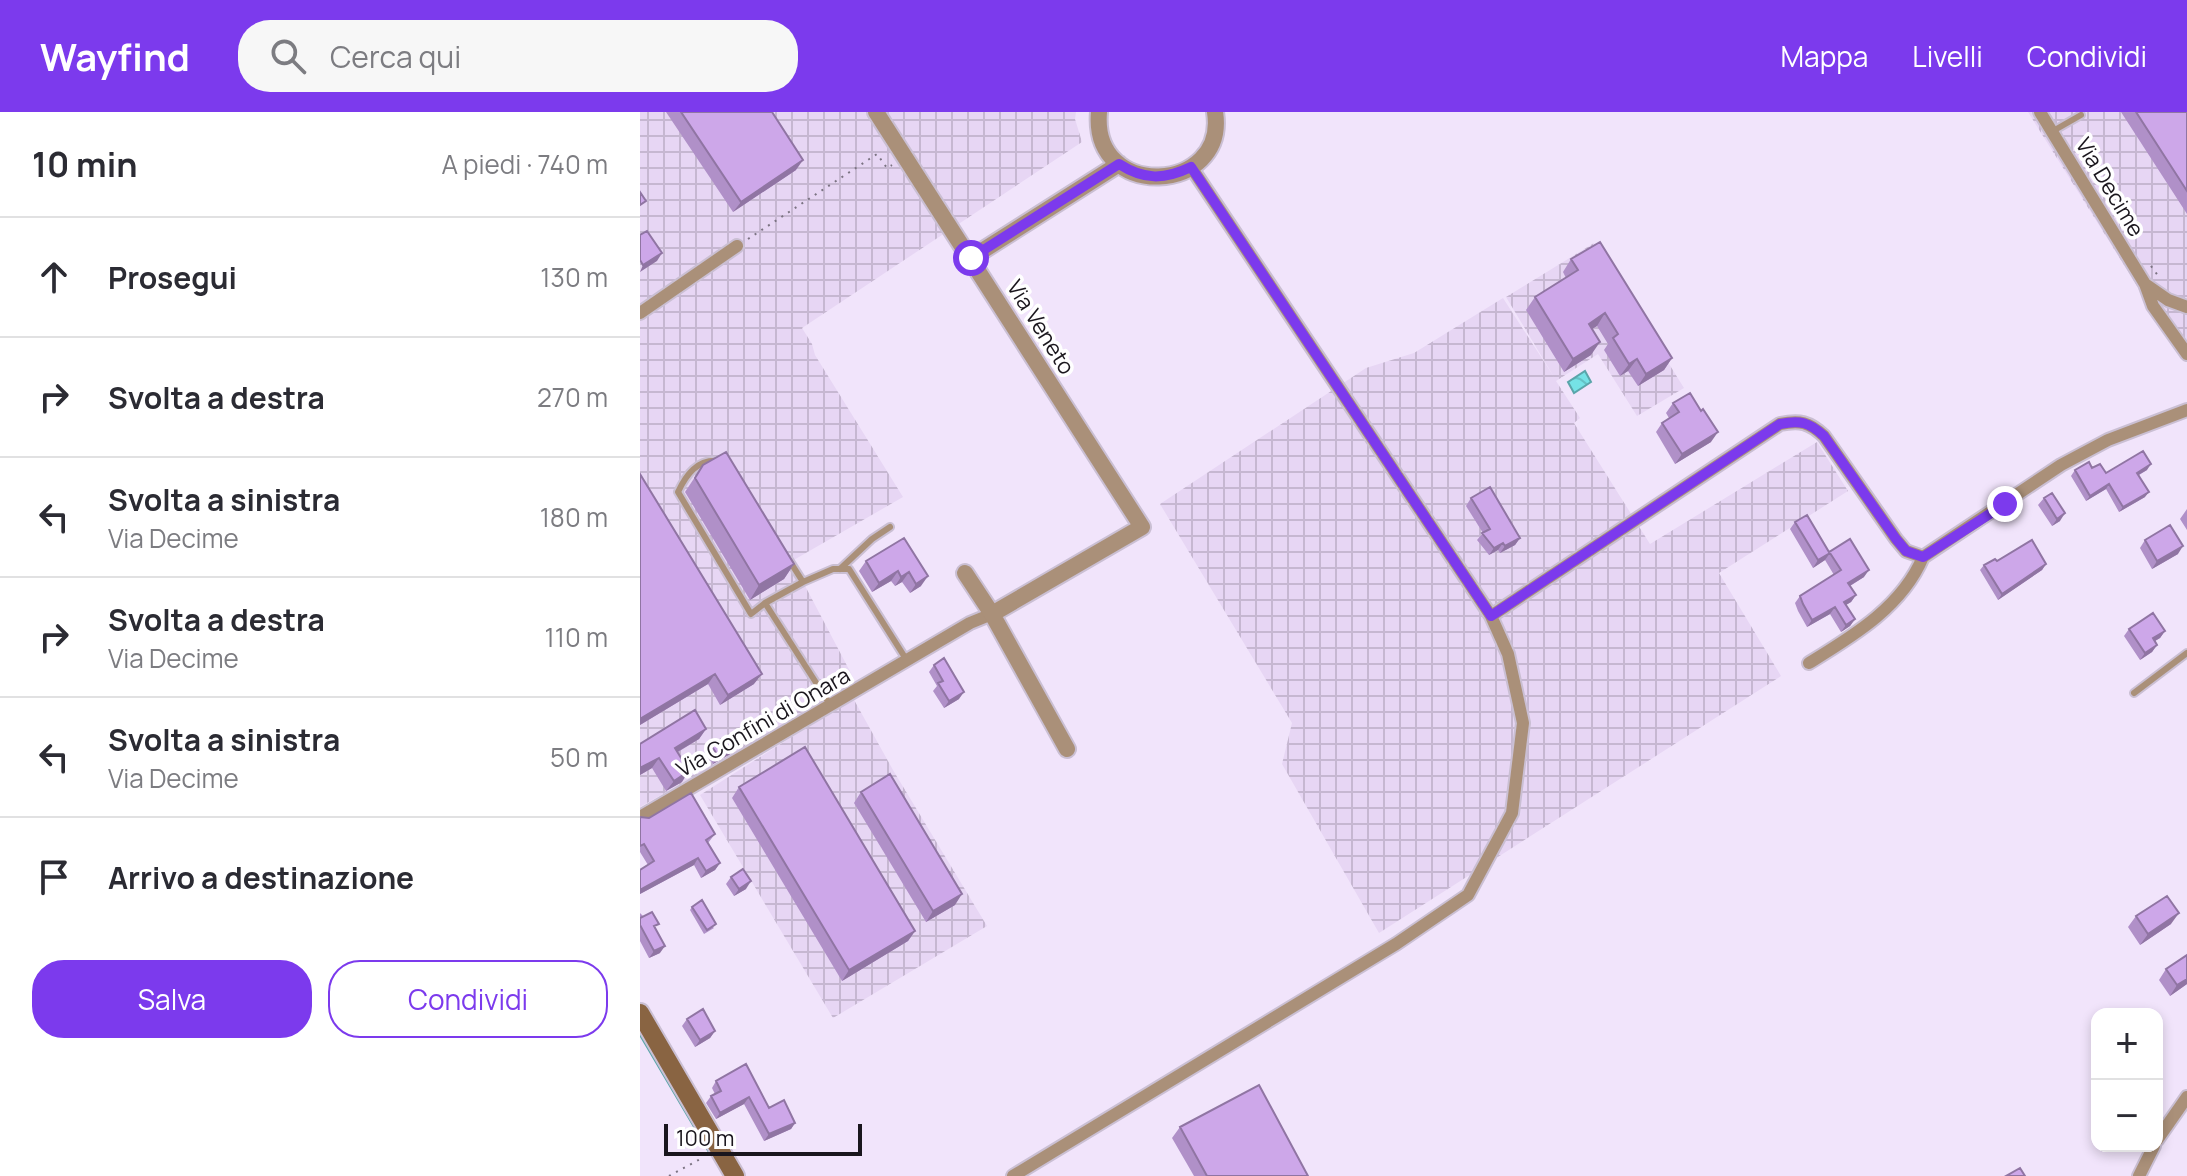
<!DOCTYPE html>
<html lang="it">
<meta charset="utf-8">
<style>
body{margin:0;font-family:Manrope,sans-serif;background:#f7f7f7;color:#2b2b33}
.controls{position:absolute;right:24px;bottom:24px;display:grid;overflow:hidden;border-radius:16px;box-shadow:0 4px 12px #0003}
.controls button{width:72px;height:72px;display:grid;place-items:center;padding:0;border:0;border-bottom:2px solid #e1e1e2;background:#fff;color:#2b2b33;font:40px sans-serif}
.scale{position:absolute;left:24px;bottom:20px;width:198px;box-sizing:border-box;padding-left:8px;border:4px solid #1a161d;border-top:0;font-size:22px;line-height:28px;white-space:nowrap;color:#1a161d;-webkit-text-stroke:6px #fff;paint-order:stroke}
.stop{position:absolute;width:24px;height:24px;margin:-18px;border:6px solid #7c3aed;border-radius:50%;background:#fff}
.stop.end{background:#7c3aed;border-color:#fff;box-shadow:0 2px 8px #0008}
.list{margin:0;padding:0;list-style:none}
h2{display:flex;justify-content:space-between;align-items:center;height:104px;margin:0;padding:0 32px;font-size:34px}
h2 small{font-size:26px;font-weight:400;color:#7c7c81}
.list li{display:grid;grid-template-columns:52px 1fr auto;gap:24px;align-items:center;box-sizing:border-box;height:120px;padding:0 32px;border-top:2px solid #e1e1e2}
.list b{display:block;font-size:30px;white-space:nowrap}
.list p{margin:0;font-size:26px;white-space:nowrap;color:#7c7c81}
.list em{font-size:26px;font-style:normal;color:#7c7c81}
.actions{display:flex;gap:16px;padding:24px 32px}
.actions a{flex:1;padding:18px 0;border:2px solid #7c3aed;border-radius:32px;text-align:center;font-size:28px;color:#7c3aed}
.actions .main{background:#7c3aed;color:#fff}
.icon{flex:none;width:44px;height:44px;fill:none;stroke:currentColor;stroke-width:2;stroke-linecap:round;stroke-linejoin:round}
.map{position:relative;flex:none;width:1547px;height:1064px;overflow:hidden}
header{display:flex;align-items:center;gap:48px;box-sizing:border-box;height:112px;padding:0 40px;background:#7c3aed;color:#fff}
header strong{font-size:38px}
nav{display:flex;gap:44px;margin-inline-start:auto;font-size:28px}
.search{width:560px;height:72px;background:#f7f7f7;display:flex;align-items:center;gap:20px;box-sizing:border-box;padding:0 28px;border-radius:32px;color:#7c7c81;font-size:30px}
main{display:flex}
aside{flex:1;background:#fff}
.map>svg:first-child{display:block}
</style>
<header>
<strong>Wayfind</strong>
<div class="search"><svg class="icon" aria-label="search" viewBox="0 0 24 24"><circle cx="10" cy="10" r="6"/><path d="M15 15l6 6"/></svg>Cerca qui</div>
<nav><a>Mappa</a><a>Livelli</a><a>Condividi</a></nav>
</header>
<main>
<aside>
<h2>10 min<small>A piedi · 740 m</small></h2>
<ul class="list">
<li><svg class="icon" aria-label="ahead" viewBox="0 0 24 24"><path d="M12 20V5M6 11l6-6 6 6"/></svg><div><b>Prosegui</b></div><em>130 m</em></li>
<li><svg class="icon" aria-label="right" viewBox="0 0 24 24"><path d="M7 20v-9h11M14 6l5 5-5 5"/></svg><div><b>Svolta a destra</b></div><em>270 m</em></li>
<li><svg class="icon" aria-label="left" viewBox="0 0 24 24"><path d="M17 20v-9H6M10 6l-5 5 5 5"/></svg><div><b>Svolta a sinistra</b><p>Via Decime</p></div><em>180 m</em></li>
<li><svg class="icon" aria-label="right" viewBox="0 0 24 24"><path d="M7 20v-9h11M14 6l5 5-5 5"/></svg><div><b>Svolta a destra</b><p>Via Decime</p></div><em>110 m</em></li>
<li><svg class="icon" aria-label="left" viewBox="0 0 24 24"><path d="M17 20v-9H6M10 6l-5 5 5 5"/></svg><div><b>Svolta a sinistra</b><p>Via Decime</p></div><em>50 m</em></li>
<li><svg class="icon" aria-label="arrive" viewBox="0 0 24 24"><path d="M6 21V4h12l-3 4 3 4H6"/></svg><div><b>Arrivo a destinazione</b></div></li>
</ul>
<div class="actions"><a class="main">Salva</a><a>Condividi</a></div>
</aside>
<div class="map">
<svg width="1547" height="1064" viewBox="0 0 1547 1064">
<defs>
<pattern id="industrial-grid" width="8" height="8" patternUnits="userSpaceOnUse" patternTransform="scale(2)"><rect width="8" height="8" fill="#e7d6f4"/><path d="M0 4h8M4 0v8" fill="none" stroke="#c6b7d1"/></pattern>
<pattern id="water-waves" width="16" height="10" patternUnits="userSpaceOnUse" patternTransform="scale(2)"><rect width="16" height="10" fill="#75e2e6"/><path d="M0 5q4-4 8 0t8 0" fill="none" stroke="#65c1c5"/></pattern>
</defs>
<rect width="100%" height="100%" fill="#f1e4fb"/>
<!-- industrial -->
<path fill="url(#industrial-grid)" d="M0,0H436L435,7L442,30L162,216L172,232L175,243L263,385L152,449L214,567L127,623L0,695Z
M1388,0H1547V246L1516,204Z
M954,131L1044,276L997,304L958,242L916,269L940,306L934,311L1010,432L1177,330L1208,379L1079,461L1141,564L739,821L642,652L652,611L520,392L726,256L774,241L863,186L914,265L866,185Z
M213,586L253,658L347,814L193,906L60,683Z"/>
<!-- water -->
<path fill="url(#water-waves)" stroke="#5aa5aa" stroke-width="2" d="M945,259L951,270L934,281L928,270Z"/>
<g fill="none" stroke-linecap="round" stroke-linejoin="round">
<!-- stream -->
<path stroke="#5aa5aa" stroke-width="4" d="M0,921L70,1040"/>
<defs>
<path id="service" d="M1413,19L1441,3
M79,349C57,347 46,363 38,380L111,502L125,491
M149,448L163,470L125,491L191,594
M200,457L232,427L250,415
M163,470L193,457H209L266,547
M1494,581L1547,541"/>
<path id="minor" d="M1400,0L1505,172L1513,194L1547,242
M1505,172L1528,188L1547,195
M0,201L97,134
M851,504L1140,312C1160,308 1169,310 1184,324L1256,427L1266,439L1283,445L1421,353L1468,328L1547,298
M1169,551C1213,524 1262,495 1283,445
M0,705L330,511L352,502
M1517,1028L1547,985
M373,1064L756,832L828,783L872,701L883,611L868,542L851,504L551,55
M1499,1064L1514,1034"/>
<path id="tertiary" d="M236,0L502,415L352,502
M459,0C451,90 588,82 575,0
M331,146L479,52
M325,461L352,502L427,637"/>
<path id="secondary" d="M0,901L95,1064"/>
</defs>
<!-- service casing -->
<use href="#service" stroke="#cabfd3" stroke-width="10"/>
<!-- minor casing -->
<use href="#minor" stroke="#cabfd3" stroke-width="16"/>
<!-- tertiary casing -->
<use href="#tertiary" stroke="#cabfd3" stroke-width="20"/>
<!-- secondary casing -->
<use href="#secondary" stroke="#cabfd3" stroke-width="22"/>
<!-- path -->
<path stroke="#7b7382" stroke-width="2" stroke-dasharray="2 6" stroke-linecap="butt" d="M108,127L237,42L247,56L252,53
M1511,154L1519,165
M29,1064L64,1045"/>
<!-- service -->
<use href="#service" stroke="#aa9079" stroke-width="6"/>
<!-- minor -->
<use href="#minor" stroke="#aa9079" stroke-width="12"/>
<!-- tertiary -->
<use href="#tertiary" stroke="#aa9079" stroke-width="16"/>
<!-- secondary -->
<use href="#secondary" stroke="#896442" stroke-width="18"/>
</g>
<!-- wall -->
<path fill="#b090c8" d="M26,0H132L156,58L93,100Z
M1481,0H1547V102Z
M931,147L1032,246L1024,258L998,274L988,259L980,264L964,238L968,232L957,214L952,217L951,243L924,260L886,198L895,185L926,166L923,160Z
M1033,291L1061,299L1071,330L1035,352L1016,320L1022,311L1029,306L1026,301Z
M63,353L154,452L144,467L110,488L45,380Z
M1435,358L1466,361L1507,358L1499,363L1505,385L1479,400L1466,377L1446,389L1431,364Z
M0,362L114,572L80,593L68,572L0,613Z
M831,386L880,426L875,433L860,441L858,438L849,443L837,428L843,421L826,394Z
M1404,386L1420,409L1412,414L1398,393Z
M1547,397V418L1540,407Z
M1155,410L1189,440L1224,465L1210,474L1216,483L1211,490L1206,493L1215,507L1210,514L1201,520L1190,502L1167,515L1158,499L1155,491L1160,484L1194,463L1185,448L1173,456L1150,417Z
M264,426L281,474L270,481L262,470L255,474L251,469L232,480L219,459L226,449Z
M1505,428L1538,442L1512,457L1500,436Z
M1357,449L1406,452L1402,458L1358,488L1340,458L1344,453Z
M1489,517L1525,519L1520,526L1515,529L1517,533L1512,540L1500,548L1484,524Z
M294,553L319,587L304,596L293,579L297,574L289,560Z
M66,617L59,627L38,640L42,670L26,679L12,656L0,663V632Z
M71,633L92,641L73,652L66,640Z
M99,675L275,819L268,829L202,869L92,686Z
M221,680L315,793L286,810L214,691Z
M0,705L75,722L68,731L80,751L75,758L61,766L54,753L0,782V758L8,753L0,740Z
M91,765L106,777L94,784L86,772Z
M52,795L74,816L64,822L50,798Z
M0,801L16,817L20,841L9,846L0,829Z
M1496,804L1531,812L1500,833L1488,815Z
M1526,857L1547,872L1530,884L1519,868Z
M47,907L75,919L70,926L55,935L42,914Z
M76,969L129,996L155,1011L151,1017L124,1029L104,992L76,1007L66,991L71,984L75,982L72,976Z
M540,1015L668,1064H554L532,1026Z"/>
<!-- shaded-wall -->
<path fill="#9075a3" d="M163,48L156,58L93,100L101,90Z
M22,141L17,149L0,160L3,153Z
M965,201L957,214L940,224L949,212Z
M960,230L951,243L924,260L933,247Z
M1032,246L1024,258L998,274L1006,262Z
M997,247L988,259L980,264L989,252Z
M1078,320L1071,330L1035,352L1042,342Z
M1511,352L1507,358L1493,366L1497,361Z
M1469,372L1466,377L1446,389L1450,384Z
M1509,380L1505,385L1479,400L1483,395Z
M1425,401L1420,409L1412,414L1417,407Z
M880,426L875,433L860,441L865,434Z
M863,431L858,438L849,443L854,436Z
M1543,434L1538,442L1512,457L1517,449Z
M1190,441L1185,448L1173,456L1178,448Z
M154,452L144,467L110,488L119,473Z
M1406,452L1402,458L1358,488L1362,482Z
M1229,458L1224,465L1203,478L1208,471Z
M258,459L251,469L232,480L239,471Z
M269,460L262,470L255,474L261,465Z
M288,464L281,474L270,481L276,472Z
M1216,483L1211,490L1199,497L1204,490Z
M1195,495L1190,502L1167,515L1172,508Z
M1215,507L1210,514L1201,520L1206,513Z
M1525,519L1520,526L1508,533L1513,526Z
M1517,533L1512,540L1500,548L1505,541Z
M75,562L68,572L0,613V607Z
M122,562L114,572L80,593L88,583Z
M324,580L319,587L304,596L309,589Z
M66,617L59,627L27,646L35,636Z
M97,634L92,641L73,652L78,644Z
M19,646L12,656L0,663V656Z
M49,659L42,670L26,679L34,669Z
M58,746L54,753L0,782V778Z
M80,751L75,758L61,766L66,759Z
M111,769L106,777L94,784L99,777Z
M322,782L315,793L286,810L293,799Z
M1539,801L1531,812L1500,833L1508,822Z
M275,819L268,829L202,869L209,858Z
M25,834L20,841L9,846L14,839Z
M1547,867V872L1530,884L1537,873Z
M75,919L70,926L55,935L60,928Z
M109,985L104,992L76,1007L80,1001Z
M155,1011L151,1017L124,1029L129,1022Z"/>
<!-- building -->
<path fill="#cda7e9" stroke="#9075a3" stroke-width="2" d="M41,0H132L163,48L101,90Z
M1496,0H1547V79Z
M0,80L6,89L0,93Z
M7,119L22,141L3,153L0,148V123Z
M960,130L1032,246L1006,262L997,247L989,252L973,226L978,222L965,201L949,212L960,230L933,247L895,185L938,158L931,147Z
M1050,281L1061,299L1063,297L1078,320L1042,342L1022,311L1039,300L1033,291Z
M1503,339L1511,352L1497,361L1509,380L1483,395L1469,372L1450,384L1435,358L1449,350L1452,356L1460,352L1466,361Z
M86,340L154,452L119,473L55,366L63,353Z
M0,362L122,562L88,583L75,562L0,607Z
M850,375L880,426L865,434L863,431L854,436L842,421L850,417L831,386Z
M1412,381L1425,401L1417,407L1404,386Z
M1167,403L1189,440L1210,427L1229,458L1208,471L1216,483L1204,490L1215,507L1206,513L1195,495L1172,508L1163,492L1160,484L1201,458L1190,441L1178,448L1155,410Z
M1530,413L1543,434L1517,449L1505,428Z
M264,426L288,464L276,472L269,460L261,465L258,459L239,471L226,449Z
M1392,428L1406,452L1362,482L1344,453L1355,447L1357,449Z
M1513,501L1525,519L1513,526L1517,533L1505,541L1489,517Z
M304,546L324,580L309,589L298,571L303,569L294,553Z
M55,598L66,617L35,636L49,659L34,669L19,646L0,656V632Z
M90,622L97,634L78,644L71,633Z
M165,635L275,819L209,858L99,675Z
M250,662L322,782L293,799L221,680Z
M51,681L75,722L66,728L80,751L66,759L58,746L0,778V758L14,749L4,732L0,734V705L9,706Z
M103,757L111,769L99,777L91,765Z
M1527,784L1539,801L1508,822L1496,804Z
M62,788L76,812L67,818L52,795Z
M12,800L19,812L14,814L25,834L14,839L0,813V806Z
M1547,843V867L1537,873L1526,857Z
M63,897L75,919L60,928L47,907Z
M106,952L129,996L144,988L155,1011L129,1022L109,985L80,1001L71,984L81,979L76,969Z
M619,973L668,1064H567L540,1015Z
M1380,1056L1385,1064H1366Z"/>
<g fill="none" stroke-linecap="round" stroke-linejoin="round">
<!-- route -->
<path stroke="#7c3aed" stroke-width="10" d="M331,146L479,52C504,68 524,68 551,55L851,504L1140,312C1160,308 1169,310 1184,324L1256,427L1266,439L1283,445L1365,392"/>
</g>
<g text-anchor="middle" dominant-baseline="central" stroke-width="7" stroke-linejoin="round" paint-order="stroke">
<!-- street labels -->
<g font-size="22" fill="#1a161d" stroke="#fff">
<text transform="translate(1470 75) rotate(59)">Via Decime</text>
<text transform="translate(401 215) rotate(58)">Via Veneto</text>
<text transform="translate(123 610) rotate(-30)">Via Confini di Onara</text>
</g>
</g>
</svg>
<div class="controls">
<button>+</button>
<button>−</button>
</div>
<div class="scale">100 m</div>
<div class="stop" style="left:331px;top:146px"></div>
<div class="stop end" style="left:1365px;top:392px"></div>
</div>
</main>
